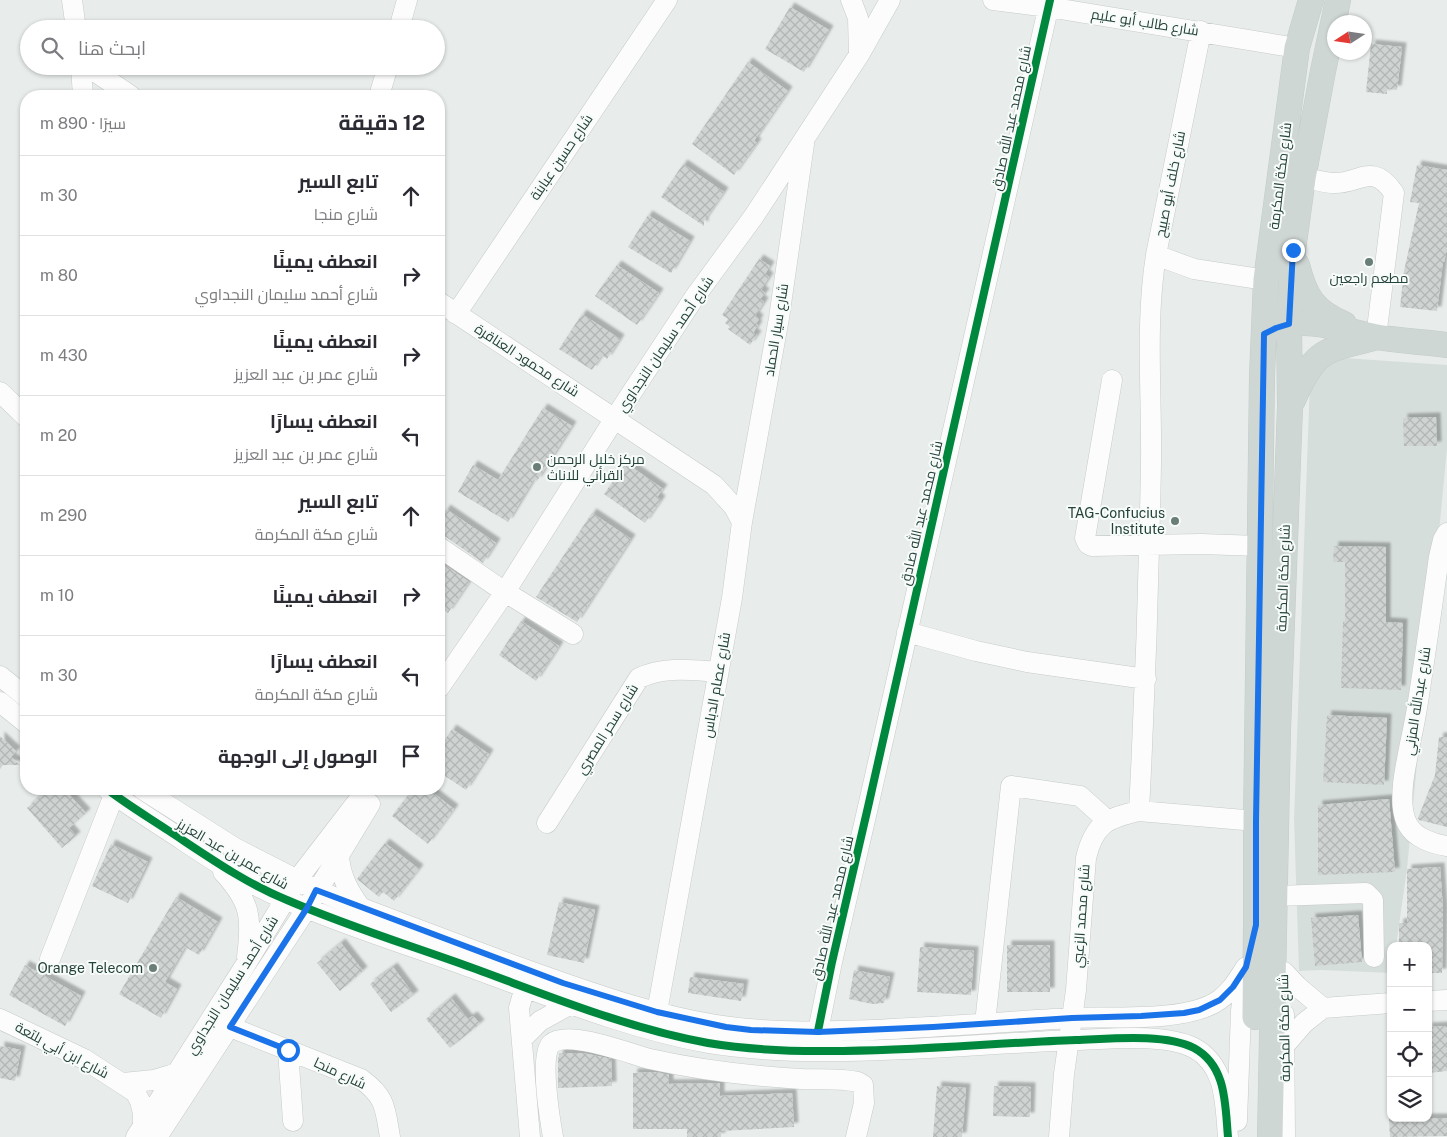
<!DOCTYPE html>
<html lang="ar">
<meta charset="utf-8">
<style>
body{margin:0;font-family:"Public Sans",Cairo,sans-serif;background:#f2f2f3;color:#2b2b33;direction:rtl}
.controls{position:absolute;right:15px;bottom:15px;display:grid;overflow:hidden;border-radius:10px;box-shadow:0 1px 4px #0004}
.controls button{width:45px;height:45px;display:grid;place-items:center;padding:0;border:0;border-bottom:1px solid #e1e1e2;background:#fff;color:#2b2b33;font:25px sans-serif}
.compass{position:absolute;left:1327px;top:15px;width:45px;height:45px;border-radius:50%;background:#fff;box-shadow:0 1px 4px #0004;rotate:258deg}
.stop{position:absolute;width:15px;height:15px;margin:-11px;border:4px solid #1a73e8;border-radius:50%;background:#fff}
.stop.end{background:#1a73e8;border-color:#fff;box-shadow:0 1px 5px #0008}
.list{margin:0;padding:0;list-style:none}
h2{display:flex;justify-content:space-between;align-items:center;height:65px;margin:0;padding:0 20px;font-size:21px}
h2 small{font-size:16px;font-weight:400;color:#7c7c81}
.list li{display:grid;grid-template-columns:32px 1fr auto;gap:15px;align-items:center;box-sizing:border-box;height:80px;padding:0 20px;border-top:1px solid #e1e1e2}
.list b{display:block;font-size:19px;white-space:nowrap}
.list p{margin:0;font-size:16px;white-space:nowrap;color:#7c7c81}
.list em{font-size:16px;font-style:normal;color:#7c7c81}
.icon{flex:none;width:28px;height:28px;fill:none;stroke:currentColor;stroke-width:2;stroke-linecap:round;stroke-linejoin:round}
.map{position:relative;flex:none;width:1447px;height:1137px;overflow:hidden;direction:ltr}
.search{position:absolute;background:#fff;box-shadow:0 1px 4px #0004;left:20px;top:20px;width:425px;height:55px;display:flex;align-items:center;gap:12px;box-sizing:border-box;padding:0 18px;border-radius:28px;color:#7c7c81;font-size:19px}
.panel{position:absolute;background:#fff;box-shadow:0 1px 4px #0004;left:20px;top:90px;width:425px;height:705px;border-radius:20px;direction:rtl}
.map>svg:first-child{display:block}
</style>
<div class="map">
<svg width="1447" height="1137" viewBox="0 0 1447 1137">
<defs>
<pattern id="building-cross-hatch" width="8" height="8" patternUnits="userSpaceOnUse" patternTransform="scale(1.25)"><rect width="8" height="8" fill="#cfd4d2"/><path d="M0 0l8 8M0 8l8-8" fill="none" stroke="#b2b7b5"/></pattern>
<filter id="shadow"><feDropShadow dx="4.5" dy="-4.5" stdDeviation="1" flood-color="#0004"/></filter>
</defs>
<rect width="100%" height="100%" fill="#e8edeb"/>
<!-- built -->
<path fill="#d6dedb" d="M1330,357L1447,365V448L1407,869L1396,946H1391V973L1321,970L1299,971L1294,819L1310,380Z"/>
<!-- building -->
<path fill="url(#building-cross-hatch)" filter="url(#shadow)" d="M790,7L829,30L804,72L765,49Z
M1371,44L1402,47L1397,90L1387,89V94L1366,92Z
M748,62L788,91L754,141L757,143L734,175L692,144Z
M683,164L724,192L704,221V226L661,197Z
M1417,165L1447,170V249L1444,262L1443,261L1437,311L1400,307L1404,271L1419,203L1410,202Z
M648,215L690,241L671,273L628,247Z
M759,259L770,266L765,274L769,277L761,290L765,293L760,299L764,302L755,316L759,319L756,324L758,325L753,333L757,335L750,345L728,329L730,327L725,323L728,319L722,315Z
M617,265L659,293L637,325L595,296Z
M582,314L620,339L607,359L602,355L592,370L559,349Z
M543,408L572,426L537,481L534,479L508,522L458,492L473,465L498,480Z
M1436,417L1437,446H1404L1403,418Z
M626,463L663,489L657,497L661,500L645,523L604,494Z
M446,509L496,543L483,563L446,537L439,535V520Z
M592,513L631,539L577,622L536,597Z
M1334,546L1386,547V622L1403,623L1401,690L1341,688L1343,621H1345V562H1333Z
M439,561L469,582L448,613L439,607Z
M521,621L559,646L536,681L499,655Z
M1327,715L1387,718L1384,785L1323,782Z
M452,729L489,754L466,790L439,772V749Z
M0,736L16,751L11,757L20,765H3L0,769Z
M1439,737H1447V827L1419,820L1418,818L1435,775Z
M48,789H64L86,813L69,828L76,836L62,848L27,808Z
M413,789H428L454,809L428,844L392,816Z
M1389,799L1395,872L1318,875V805Z
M385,843L419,869L394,901L383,892L379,897L357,879Z
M111,844L148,862L128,903L92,886Z
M1440,867L1443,910L1442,973H1428V946H1399V923H1407V869Z
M176,897L218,922L199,955L185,947L165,982L177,989L161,1018L119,994Z
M559,902L595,910L584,963L547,955Z
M1358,915L1362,962L1315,966L1311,918Z
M341,943L363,971L340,991L317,963Z
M1007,945H1050V992H1007Z
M920,947L974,951L971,995L917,992Z
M25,965L81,996L65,1026L9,995Z
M393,967L414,995L391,1012L370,984Z
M854,970L890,977L884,1003L872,1004L849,999Z
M690,977L744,984L741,1001L688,993Z
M451,998L468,1019L473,1016L480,1024L450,1048L426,1019Z
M1447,1026V1071L1428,1073V1027Z
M0,1046L21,1050L15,1081L0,1078Z
M559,1053H583L611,1059L612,1086L558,1088V1061Z
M656,1072L669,1075V1084L720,1083V1096L792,1093L794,1127L721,1131V1137H687V1129H633V1073Z
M937,1086L966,1088L962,1137H933Z
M994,1086L1031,1087L1030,1117L993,1116Z
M1389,1118H1447V1136L1390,1137Z"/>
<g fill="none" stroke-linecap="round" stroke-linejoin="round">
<defs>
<path id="minor" d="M72,0L76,29
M851,0L858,18L859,54
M993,0L1048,7L1297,48
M399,29L407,0
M1201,31L1156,255L1194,269L1266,280
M81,66L83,96
M87,66L131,96
M379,96L388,66
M1303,178C1313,179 1324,183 1334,183C1360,184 1372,161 1394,193L1376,337
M439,302L714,485L734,507L742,522L732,598L657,1012
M456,314L667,0
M1112,380L1085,538L1088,544L1092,546L1201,544L1260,546
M0,392L26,417
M742,522L779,318L804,144
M1447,533L1443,540L1439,557C1432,607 1425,658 1417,708C1413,733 1406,758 1403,784C1402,797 1401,813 1408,825C1415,838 1433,844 1447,846
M439,547L505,592L573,634
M907,632L976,651L1027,662L1146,679
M0,676L26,697
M439,688L505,592L615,418L694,298L754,216L859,55L890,0
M0,702L26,723
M107,789C126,804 148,817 169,831C207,856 245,883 287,900C347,926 409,945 470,967C547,995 626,1028 708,1043C744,1049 783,1051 820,1051C905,1052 991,1043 1076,1040C1109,1039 1164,1033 1194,1048C1227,1066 1225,1105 1228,1137
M142,789L235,848L317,890L336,898C392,920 449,941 505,962C582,990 668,1022 749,1029C790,1033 832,1031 873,1030C939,1027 1004,1022 1069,1018C1109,1016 1187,1023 1219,1000C1231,992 1238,979 1246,967
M1139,811C1145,695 1149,579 1151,463C1152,393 1145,324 1156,255
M547,823L639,678C664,666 691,670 718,672
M339,855C340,876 349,892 361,908
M223,872C251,902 252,918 247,957
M1275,896L1366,893L1373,900L1374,957
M50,959L114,795
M1284,972L1298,987L1323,1008
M525,987L519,1008L530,1137
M1428,1001L1447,1000
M1284,1014L1285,1137
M0,1019L84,1059L135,1092L140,1101L143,1113V1127
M985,1023L1011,786L1080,796L1107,820
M230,1027L361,1079C386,1097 385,1108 390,1137
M818,1031L832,962L868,807L1050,0
M522,1039L540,1021L571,1004
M1284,1046L1304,1023L1323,1008L1391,1003
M288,1050L293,1121
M123,1083L154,1080L177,1073
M1237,1121L1241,1011L1246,970
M136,1137L246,964L297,880L367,789
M157,1137L307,908L370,804
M553,1137C550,1120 539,1054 551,1044C568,1029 630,1054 650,1059C699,1070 751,1076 801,1079C820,1080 839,1078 858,1082L863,1085L864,1103L856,1137
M1059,1137L1064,1074L1076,990L1086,858C1094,824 1107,818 1139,811L1256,821"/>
<path id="major" d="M1297,265C1305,296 1313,311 1344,324
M1275,328C1310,315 1343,331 1377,337C1400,341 1424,342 1447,345
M1293,400C1315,349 1323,351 1374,338
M1255,1017L1256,925V821L1262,376L1266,280L1297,48L1311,0
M1270,1137L1278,730L1290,407L1289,324L1293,250L1303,178L1323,71L1338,0"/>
</defs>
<!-- minor casing -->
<use href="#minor" stroke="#c5cac8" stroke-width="21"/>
<!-- major casing -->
<use href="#major" stroke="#c3ccc9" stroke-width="26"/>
<!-- minor -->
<use href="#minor" stroke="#fcfcfc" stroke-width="20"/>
<!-- major -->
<use href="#major" stroke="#cfd7d5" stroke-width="25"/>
<defs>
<path id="cycleway" d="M107,789C126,804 148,817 169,831C207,856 245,883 287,900C347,926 409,945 470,967C547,995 626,1028 708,1043C744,1049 783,1051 820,1051C905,1052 991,1043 1076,1040C1109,1039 1164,1033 1194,1048C1227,1066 1225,1105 1228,1137
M818,1031L832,962L868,807L1050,0"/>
</defs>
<!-- cycleway casing -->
<use href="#cycleway" stroke="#f7fbf9" stroke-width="11"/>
<!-- cycleway -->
<use href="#cycleway" stroke="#00873e" stroke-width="8"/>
</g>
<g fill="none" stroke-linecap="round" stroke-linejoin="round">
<!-- route -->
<path stroke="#1a73e8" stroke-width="6" d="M288,1050L230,1027L307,908L316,890L563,983L657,1012L726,1027L751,1030L818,1032L933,1027L1072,1018L1141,1016L1184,1013L1199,1010L1220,1000L1233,987L1246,967L1256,925V821L1264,334L1276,328L1289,324L1293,250"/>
</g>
<!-- markers -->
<g fill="#697e78" stroke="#f7fbf9" stroke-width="2">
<circle cx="1369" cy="262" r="5"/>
<circle cx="537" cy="467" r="5"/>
<circle cx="1175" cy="521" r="5"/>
<circle cx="153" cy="968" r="5"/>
</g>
<g text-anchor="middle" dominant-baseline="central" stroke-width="4" stroke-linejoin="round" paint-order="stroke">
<!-- street labels -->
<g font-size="14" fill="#24423a" stroke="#f7fbf9">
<text transform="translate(1145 22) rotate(9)">شارع طالب أبو عليم</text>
<text transform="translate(1011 118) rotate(-78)">شارع محمد عبد الله صادق</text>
<text transform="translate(561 157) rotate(-56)">شارع حسين عبابنة</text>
<text transform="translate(1280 176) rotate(-83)">شارع مكة المكرمة</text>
<text transform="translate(1170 184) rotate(-79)">شارع خلف أبو صبيح</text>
<text transform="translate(776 330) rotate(-81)">شارع سيار الحماد</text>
<text transform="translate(665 344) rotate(-56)">شارع أحمد سليمان النجداوي</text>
<text transform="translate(527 360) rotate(33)">شارع محمود العناقرة</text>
<text transform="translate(921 513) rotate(-77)">شارع محمد عبد الله صادق</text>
<text transform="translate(1283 578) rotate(-88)">شارع مكة المكرمة</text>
<text transform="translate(716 685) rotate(-80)">شارع عصام الدباس</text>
<text transform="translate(1417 701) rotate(-81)">شارع عبدالله المزني</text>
<text transform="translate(607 729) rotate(-58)">شارع سحر المصري</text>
<text transform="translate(233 854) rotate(30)">شارع عمر بن عبد العزيز</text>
<text transform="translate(832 908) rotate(-77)">شارع محمد عبد الله صادق</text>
<text transform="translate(1081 916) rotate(-86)">شارع محمد الزعبي</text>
<text transform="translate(232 985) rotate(-58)">شارع أحمد سليمان النجداوي</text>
<text transform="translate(1284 1028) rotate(-91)">شارع مكة المكرمة</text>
<text transform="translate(62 1050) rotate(28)">شارع ابن أبي بلتعة</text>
<text transform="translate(340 1073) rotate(25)">شارع منجا</text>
</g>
<!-- poi labels -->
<g font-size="14" fill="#24423a" stroke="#f7fbf9" text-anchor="end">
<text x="1369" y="278" text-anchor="middle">مطعم راجعين</text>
<text x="547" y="459" text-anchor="start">مركز خليل الرحمن<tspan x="547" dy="16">القرأني للاناث</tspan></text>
<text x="1165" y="513">TAG-Confucius<tspan x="1165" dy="16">Institute</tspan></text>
<text x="143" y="968">Orange Telecom</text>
</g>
</g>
</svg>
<div class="controls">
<button>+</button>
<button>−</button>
<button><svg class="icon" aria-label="locate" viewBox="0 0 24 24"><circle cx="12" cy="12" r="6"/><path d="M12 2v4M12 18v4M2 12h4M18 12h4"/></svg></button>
<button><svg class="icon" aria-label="layers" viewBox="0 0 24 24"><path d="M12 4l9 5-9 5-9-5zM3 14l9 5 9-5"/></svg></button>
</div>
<svg class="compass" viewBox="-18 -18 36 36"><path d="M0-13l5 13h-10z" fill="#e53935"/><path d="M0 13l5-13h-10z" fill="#7c7c81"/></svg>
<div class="stop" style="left:288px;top:1050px"></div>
<div class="stop end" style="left:1293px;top:250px"></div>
<div class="search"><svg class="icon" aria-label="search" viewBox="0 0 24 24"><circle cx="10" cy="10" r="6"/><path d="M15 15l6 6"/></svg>ابحث هنا</div>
<section class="panel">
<h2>12 دقيقة<small>سيرًا · 890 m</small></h2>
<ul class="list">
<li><svg class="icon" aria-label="ahead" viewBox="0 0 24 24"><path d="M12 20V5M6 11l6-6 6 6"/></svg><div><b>تابع السير</b><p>شارع منجا</p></div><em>30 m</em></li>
<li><svg class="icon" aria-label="right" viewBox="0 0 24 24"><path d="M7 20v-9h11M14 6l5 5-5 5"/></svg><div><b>انعطف يمينًا</b><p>شارع أحمد سليمان النجداوي</p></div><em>80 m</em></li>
<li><svg class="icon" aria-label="right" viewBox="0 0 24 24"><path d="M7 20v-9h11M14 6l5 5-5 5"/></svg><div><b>انعطف يمينًا</b><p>شارع عمر بن عبد العزيز</p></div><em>430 m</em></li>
<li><svg class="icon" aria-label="left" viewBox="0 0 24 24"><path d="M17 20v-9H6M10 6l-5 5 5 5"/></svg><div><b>انعطف يسارًا</b><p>شارع عمر بن عبد العزيز</p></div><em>20 m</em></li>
<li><svg class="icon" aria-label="ahead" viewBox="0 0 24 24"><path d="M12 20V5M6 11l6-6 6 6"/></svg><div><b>تابع السير</b><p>شارع مكة المكرمة</p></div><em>290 m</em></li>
<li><svg class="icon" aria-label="right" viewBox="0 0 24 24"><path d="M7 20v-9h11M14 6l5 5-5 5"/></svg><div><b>انعطف يمينًا</b></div><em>10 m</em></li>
<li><svg class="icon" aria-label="left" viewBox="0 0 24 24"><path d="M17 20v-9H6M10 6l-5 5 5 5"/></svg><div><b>انعطف يسارًا</b><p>شارع مكة المكرمة</p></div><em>30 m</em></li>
<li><svg class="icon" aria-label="arrive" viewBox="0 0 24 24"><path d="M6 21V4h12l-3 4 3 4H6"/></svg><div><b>الوصول إلى الوجهة</b></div></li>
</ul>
</section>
</div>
